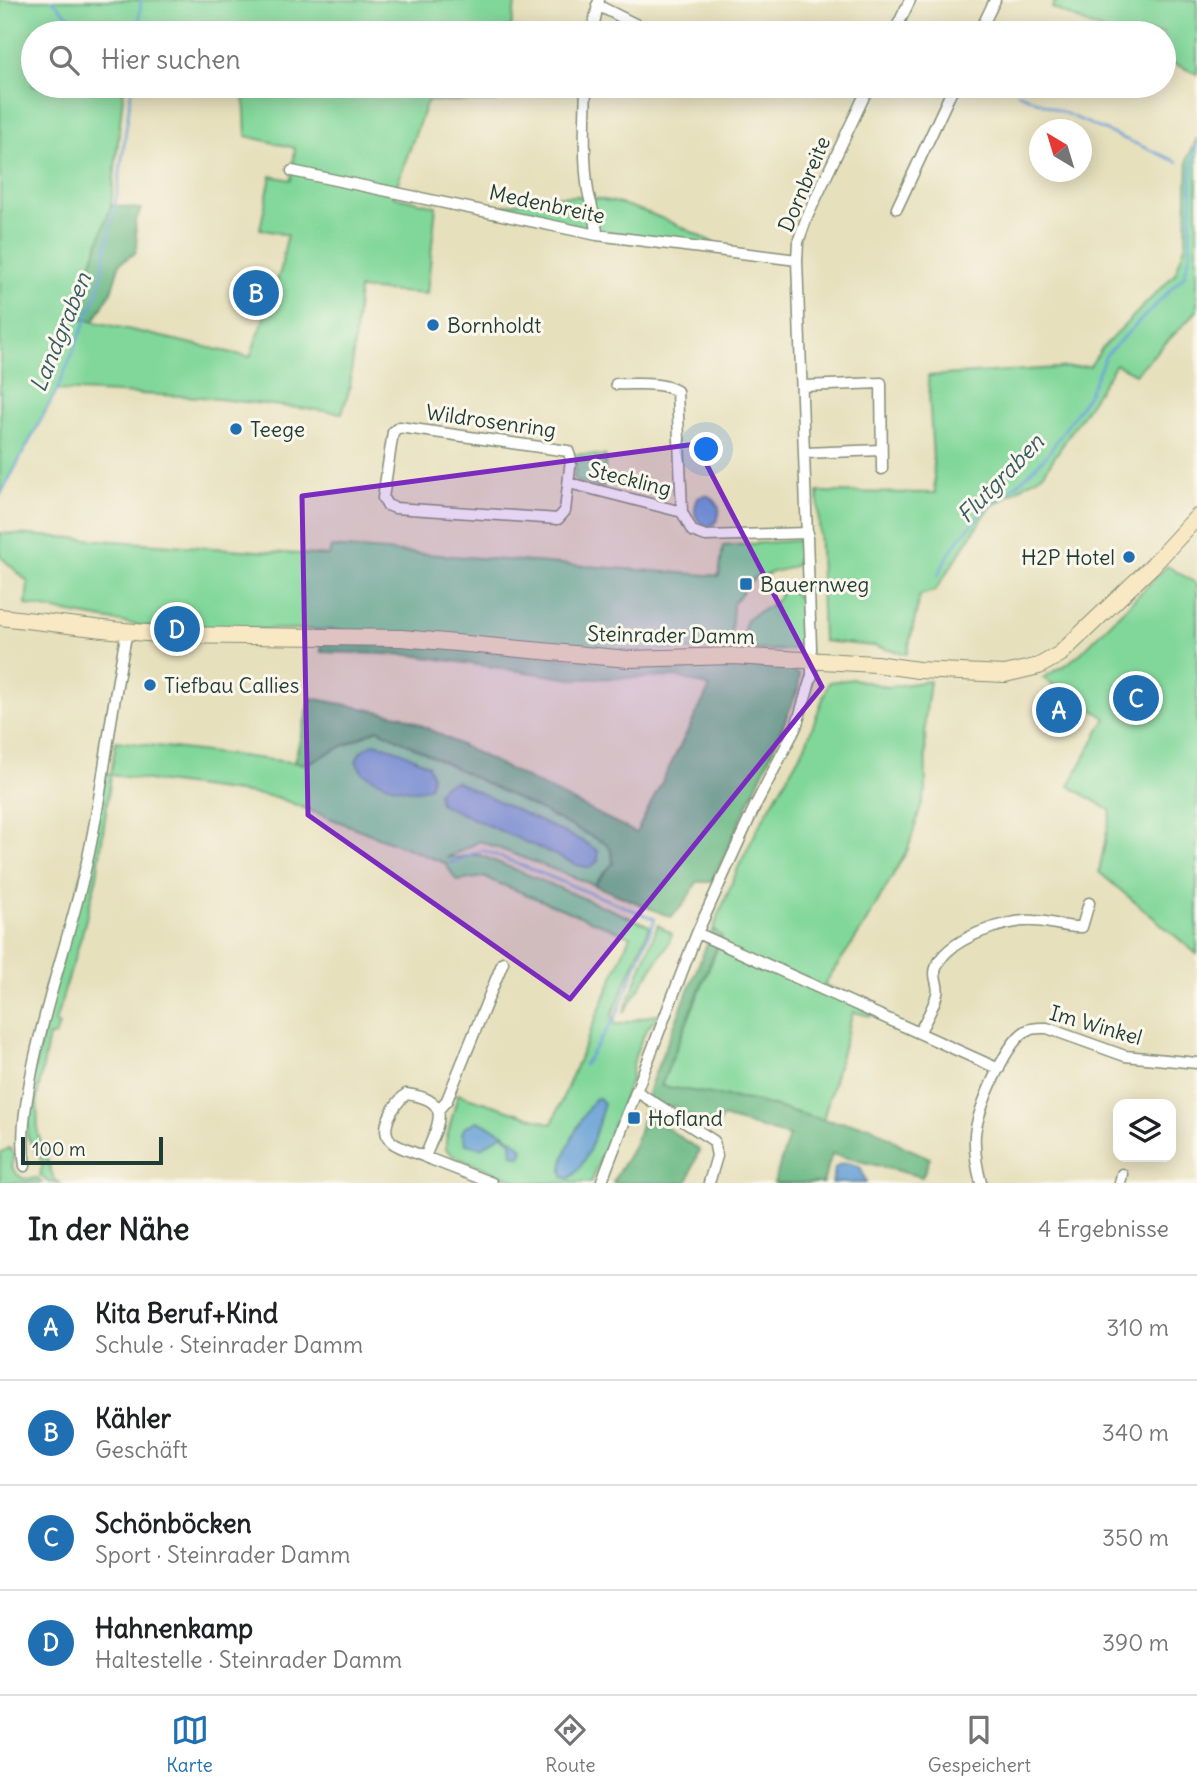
<!DOCTYPE html>
<html lang="de">
<meta charset="utf-8">
<style>
body{margin:0;font-family:Delius,sans-serif;background:#f6f6f6;color:#202124}
.controls{position:absolute;right:21px;bottom:21px;display:grid;overflow:hidden;border-radius:14px;box-shadow:0 4px 18px #0003}
.controls button{width:63px;height:63px;display:grid;place-items:center;padding:0;border:0;border-bottom:2px solid #e0e0e0;background:#fff;color:#202124;font:35px sans-serif}
.compass{position:absolute;left:1029px;top:119px;width:63px;height:63px;border-radius:50%;background:#fff;box-shadow:0 4px 18px #0003;rotate:322deg}
.scale{position:absolute;left:21px;bottom:18px;width:142px;box-sizing:border-box;padding-left:7px;border:4px solid #1f3d34;border-top:0;font-size:19px;line-height:24px;white-space:nowrap;color:#1f3d34;-webkit-text-stroke:5px #fbf7ec;paint-order:stroke}
.you{position:absolute;left:707px;top:450px;width:24px;height:24px;margin:-18px;border:5px solid #fff;border-radius:50%;background:#1a73e8;box-shadow:0 0 0 10px #1a73e833}
.badge{display:grid;place-items:center;width:46px;height:46px;border-radius:50%;background:#1f6fb2;color:#fff;font-size:23px;font-weight:700}
.pin{position:absolute;translate:-50% -50%;border:4px solid #fff;box-shadow:0 2px 7px #0006}
.list{margin:0;padding:0;list-style:none}
h2{display:flex;justify-content:space-between;align-items:center;height:91px;margin:0;padding:0 28px;font-size:30px}
h2 small{font-size:23px;font-weight:400;color:#757577}
.list li{display:grid;grid-template-columns:46px 1fr auto;gap:21px;align-items:center;box-sizing:border-box;height:105px;padding:0 28px;border-top:2px solid #e0e0e0}
.list b{display:block;font-size:26px;white-space:nowrap}
.list p{margin:0;font-size:23px;white-space:nowrap;color:#757577}
.list em{font-size:23px;font-style:normal;color:#757577}
.icon{flex:none;width:38px;height:38px;fill:none;stroke:currentColor;stroke-width:2;stroke-linecap:round;stroke-linejoin:round}
.map{position:relative;flex:none;width:1197px;height:1183px;overflow:hidden}
.search{position:absolute;background:#fff;box-shadow:0 4px 18px #0003;left:21px;right:21px;top:21px;height:77px;display:flex;align-items:center;gap:18px;box-sizing:border-box;padding:0 24px;border-radius:38px;color:#757577;font-size:26px}
.sheet{height:511px;background:#fff}
nav{display:flex;justify-content:space-around;align-items:center;box-sizing:border-box;height:98px;border-top:2px solid #e0e0e0;background:#fff;font-size:19px;color:#757577}
nav a{display:grid;justify-items:center;gap:4px}
nav .on{color:#1f6fb2}
.map>svg:first-child{display:block}
</style>
<div class="map">
<svg width="1197" height="1183" viewBox="0 0 1197 1183">
<rect width="100%" height="100%" fill="#fbf7ec"/>
<filter id="ink" filterUnits="userSpaceOnUse"><feTurbulence type="fractalNoise" baseFrequency=".0143" numOctaves="2"/><feDisplacementMap in="SourceGraphic" scale="14" xChannelSelector="R" yChannelSelector="G"/><feConvolveMatrix kernelMatrix="1 2 1 2 8 2 1 2 1" color-interpolation-filters="sRGB"/></filter>
<filter id="wash" filterUnits="userSpaceOnUse"><feTurbulence type="fractalNoise" baseFrequency=".00686" numOctaves="4" result="noise"/><feDisplacementMap in="SourceGraphic" scale="28" xChannelSelector="R" yChannelSelector="G"/><feGaussianBlur stdDeviation="1.57" result="paint"/><feColorMatrix in="noise" values="0 0 0 0 0 0 0 0 0 0 0 0 0 0 0 0 0 1.4 0 .05"/><feComposite in="paint" operator="in"/></filter>
<g filter="url(#wash)">
<rect width="100%" height="100%" fill="#e7e0bd"/>
<!-- green -->
<path fill="#81d79a" stroke="#508a67" stroke-width="2" d="M0,0H516L510,33H33V86H124L111,205L74,317L250,357L281,269L287,235L260,229L271,176L291,180L295,148L246,136L244,90L223,86H500L497,102L427,101L393,196L436,206L427,294L359,289L350,387L342,413L201,397L57,390L0,496Z
M1056,0H1197V74L1164,59V33H1108L1052,8Z
M1197,138V311L1135,374L1116,364L1044,473L990,507L935,591L920,595L907,654L874,646L823,641L818,492L935,493L928,376L1090,366L1103,347L1175,274L1186,243L1188,158Z
M578,196C626,200 671,221 714,243L710,247L609,233L500,210V206L548,197Z
M577,454L606,456L603,488L577,482L574,478Z
M0,533L329,556L331,547L719,576L723,546L802,540L803,559C787,574 777,567 762,577L759,575L742,588L743,591L733,604L730,649L612,651L332,630L149,627L26,605L28,582L0,556Z
M1167,566L1197,584V954L1099,872L1111,811L1069,786L1106,718L1043,678L1067,664L1082,652Z
M782,589L790,591L805,603C807,658 795,651 748,649L743,639L746,620C757,610 780,606 782,589Z
M854,679L887,687L930,681L925,719L926,790L908,849L862,929L824,985L876,1005L871,1016L853,1012L823,1120L754,1101L661,1086L722,937L713,929L738,868L759,826L806,744L829,682Z
M378,729L607,844L612,853L613,863L594,885L480,841L446,858L480,855L650,926L612,1015L616,1025L660,1013C643,1030 632,1056 631,1080L591,1183H522L453,1156L446,1149V1141L458,1094L552,1124L630,936L483,877L457,881L445,863L276,797L111,775L97,876L82,934L55,1022L59,1025L55,1036H49L37,1097L38,1134L54,1179L60,1183H49L40,1175L43,1163L27,1136L32,1079L106,774H111L116,741L306,764Z
M658,925L672,934L668,944L624,1012Z
M9,1148L15,1155L12,1167C20,1180 24,1180 38,1178L42,1183H0V1153Z"/>
<!-- forest -->
<path fill="#68b882" stroke="#447a5b" stroke-width="2" d="M111,205L141,209L135,222L137,246L135,253L120,263L111,292L94,321L74,317Z
M373,641L635,664L787,668L799,674V687L772,752L712,882H697L683,905L671,917L594,885L613,863L612,853L607,844L378,729L306,764L294,762L311,698L403,716L636,833L710,687L678,677L572,679L411,655L321,652V642Z
M713,929L722,937L714,953L661,1086L754,1101L823,1120L870,1126L905,1147L930,1158L922,1177L832,1154L823,1183H774L789,1136L722,1117L715,1131L673,1105L661,1124L699,1150L687,1183H613C617,1172 624,1164 630,1153C642,1131 644,1107 651,1083Z"/>
<!-- water -->
<path fill="#67a0d6" stroke="#436e85" stroke-width="2" d="M705,495C722,499 725,520 708,527C694,521 692,512 698,498Z
M375,743L400,751L428,765L432,776L430,786C413,797 382,784 365,774C361,772 359,766 356,761L361,751Z
M455,781L584,842L598,851V861L590,868L577,865L447,807L440,803L438,793L442,786Z
M599,1098L604,1103C597,1127 590,1163 569,1179L563,1177C556,1161 584,1114 594,1099Z
M477,1121L506,1134L523,1148L521,1157L512,1154L511,1142L503,1134L481,1148L466,1144L462,1133L465,1127Z
M849,1163L861,1168L866,1183H832L835,1168L840,1164Z"/>
<g fill="none" stroke-linecap="round" stroke-linejoin="round">
<!-- stream -->
<path stroke="#67a0d6" stroke-width="2.5" d="M52,0L68,16L93,24L105,33
M138,33L141,0
M1018,93L1178,162
M0,496L57,390L98,292L117,195L132,86
M938,575L953,547L981,513L1021,481L1048,454L1088,395L1106,355L1184,276L1190,255L1192,169L1194,151L1197,146
M450,863L483,850L655,919L616,1016L584,1065"/>
</g>
</g>
<g filter="url(#ink)">
<g fill="none" stroke-linecap="round" stroke-linejoin="round">
<defs>
<path id="minor" d="M597,5L653,33
M592,33L599,0
M894,33L910,0
M979,33L995,0
M586,86C585,120 583,157 588,191C591,206 597,220 597,235
M292,171L597,235L797,260
M897,208L954,86
M616,384C635,385 660,381 677,391L682,512L692,531L706,536L808,533
M803,386L881,383L882,469
M399,427L568,451L571,459L565,511L558,519L395,508L387,505L383,498L393,432Z
M805,453L881,450
M569,483L682,512
M697,933L999,1069
M919,1033C925,1021 934,1007 937,994C940,985 932,977 936,968C946,939 1006,919 1034,921C1050,921 1066,928 1082,927L1089,903
M636,1091L714,1141L717,1156L709,1183
M439,1109L447,1100L503,962
M425,1157C415,1152 401,1149 393,1143C376,1130 395,1104 406,1094C455,1100 438,1124 425,1157L492,1183
M25,1166C20,1133 26,1103 32,1071C47,993 76,920 91,843C105,773 112,701 127,632
M601,1183L697,933L755,806L796,727L812,675L797,260L798,242L807,217L869,86
M981,1183C977,1168 974,1150 975,1134C978,1110 1005,1043 1026,1031C1033,1027 1040,1028 1047,1028L1125,1056L1197,1063
M1120,1183L1122,1174"/>
<path id="secondary" d="M0,617L112,630L170,635L402,638L628,659L733,656L876,664L918,670L1005,674L1039,666L1060,654L1151,567L1197,517"/>
</defs>
<!-- minor casing -->
<use href="#minor" stroke="#838e78" stroke-width="13"/>
<!-- secondary casing -->
<use href="#secondary" stroke="#838e78" stroke-width="18"/>
<!-- minor -->
<use href="#minor" stroke="#fff" stroke-width="10"/>
<!-- secondary -->
<use href="#secondary" stroke="#f8e8c3" stroke-width="16"/>
</g>
</g>
<!-- marked area -->
<path fill="#7b2cbf" fill-opacity="0.2" stroke="#7b2cbf" stroke-width="5" stroke-linejoin="round" d="M696,444L822,687L570,999L308,815L302,496Z"/>
<!-- markers -->
<g fill="#1f6fb2" stroke="#fbf7ec" stroke-width="2.5">
<circle cx="433" cy="325" r="7"/>
<circle cx="236" cy="429" r="7"/>
<circle cx="1129" cy="557" r="7"/>
<rect x="739" y="577" width="14" height="14" rx="3.5"/>
<circle cx="150" cy="685" r="7"/>
<rect x="627" y="1111" width="14" height="14" rx="3.5"/>
</g>
<g text-anchor="middle" dominant-baseline="central" stroke-width="6" stroke-linejoin="round" paint-order="stroke">
<!-- street labels -->
<g font-size="21" fill="#1f3d34" stroke="#fbf7ec">
<text transform="translate(804 184) rotate(-67)">Dornbreite</text>
<text transform="translate(547 204) rotate(12)">Medenbreite</text>
<text transform="translate(491 421) rotate(8)">Wildrosenring</text>
<text transform="translate(630 479) rotate(14)">Steckling</text>
<text transform="translate(671 635) rotate(1)">Steinrader Damm</text>
<text transform="translate(1096 1025) rotate(16)">Im Winkel</text>
</g>
<!-- poi labels -->
<g font-size="21" fill="#1f3d34" stroke="#fbf7ec" text-anchor="start">
<text x="447" y="325">Bornholdt</text>
<text x="250" y="429">Teege</text>
<text x="1115" y="557" text-anchor="end">H2P Hotel</text>
<text x="760" y="584">Bauernweg</text>
<text x="164" y="685">Tiefbau Callies</text>
<text x="648" y="1118">Hofland</text>
</g>
<!-- water labels -->
<g font-size="23" font-style="italic" fill="#355b65" stroke="#fbf7ec">
<text transform="translate(60 332) rotate(-68)">Landgraben</text>
<text transform="translate(1000 478) rotate(-46)">Flutgraben</text>
</g>
</g>
</svg>
<div class="controls">
<button><svg class="icon" aria-label="layers" viewBox="0 0 24 24"><path d="M12 4l9 5-9 5-9-5zM3 14l9 5 9-5"/></svg></button>
</div>
<svg class="compass" viewBox="-18 -18 36 36"><path d="M0-13l5 13h-10z" fill="#e53935"/><path d="M0 13l5-13h-10z" fill="#757577"/></svg>
<div class="scale">100 m</div>
<div class="you"></div>
<div class="pin badge" style="left:1059px;top:710px">A</div>
<div class="pin badge" style="left:256px;top:293px">B</div>
<div class="pin badge" style="left:1136px;top:698px">C</div>
<div class="pin badge" style="left:177px;top:629px">D</div>
<div class="search"><svg class="icon" aria-label="search" viewBox="0 0 24 24"><circle cx="10" cy="10" r="6"/><path d="M15 15l6 6"/></svg>Hier suchen</div>
</div>
<section class="sheet">
<h2>In der Nähe<small>4 Ergebnisse</small></h2>
<ul class="list">
<li><span class="badge">A</span><div><b>Kita Beruf+Kind</b><p>Schule · Steinrader Damm</p></div><em>310 m</em></li>
<li><span class="badge">B</span><div><b>Kähler</b><p>Geschäft</p></div><em>340 m</em></li>
<li><span class="badge">C</span><div><b>Schönböcken</b><p>Sport · Steinrader Damm</p></div><em>350 m</em></li>
<li><span class="badge">D</span><div><b>Hahnenkamp</b><p>Haltestelle · Steinrader Damm</p></div><em>390 m</em></li>
</ul>
</section>
<nav>
<a class="on"><svg class="icon" aria-label="map" viewBox="0 0 24 24"><path d="M3 6l6-2 6 2 6-2v14l-6 2-6-2-6 2zM9 4v14M15 6v14"/></svg>Karte</a>
<a><svg class="icon" aria-label="directions" viewBox="0 0 24 24"><path d="M12 3l9 9-9 9-9-9zM9 14v-3h6M13 9l2 2-2 2"/></svg>Route</a>
<a><svg class="icon" aria-label="saved" viewBox="0 0 24 24"><path d="M7 4h10v16l-5-4-5 4z"/></svg>Gespeichert</a>
</nav>
